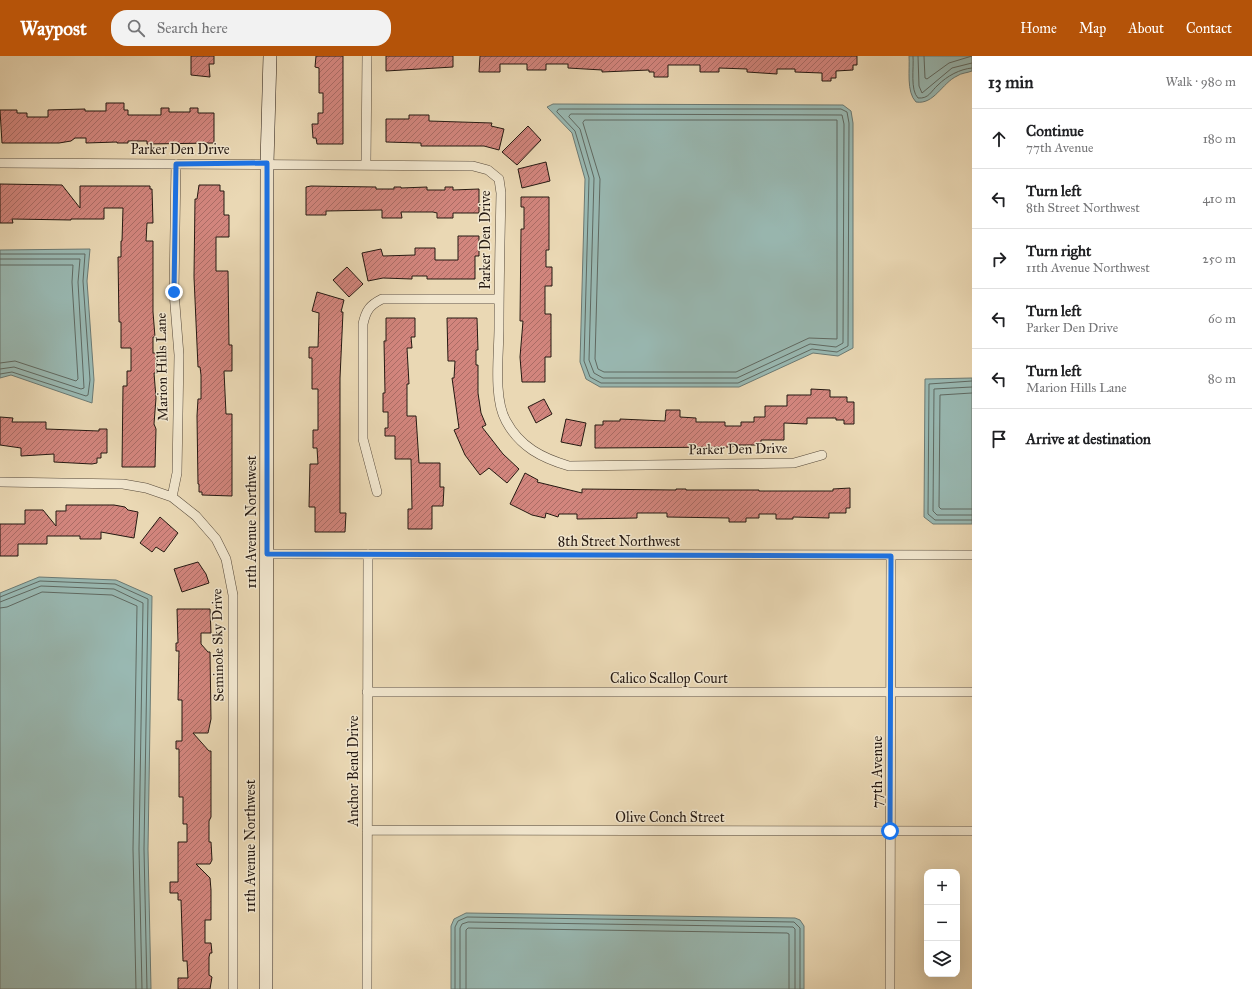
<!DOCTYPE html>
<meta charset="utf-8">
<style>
body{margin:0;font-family:"IM FELL Great Primer",serif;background:#f2f2f2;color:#202124}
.controls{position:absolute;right:12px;bottom:12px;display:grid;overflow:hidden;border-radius:8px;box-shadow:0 4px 16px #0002}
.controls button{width:36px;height:36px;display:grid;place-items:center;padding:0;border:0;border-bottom:1px solid #e0e0e0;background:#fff;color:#202124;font:20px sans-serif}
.stop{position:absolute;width:12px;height:12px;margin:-9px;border:3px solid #1a73e8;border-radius:50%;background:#fff}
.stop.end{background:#1a73e8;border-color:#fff;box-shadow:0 1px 4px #0008}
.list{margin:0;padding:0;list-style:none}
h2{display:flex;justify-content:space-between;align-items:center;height:52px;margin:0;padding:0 16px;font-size:17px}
h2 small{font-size:13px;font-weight:400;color:#757577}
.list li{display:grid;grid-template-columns:26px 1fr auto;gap:12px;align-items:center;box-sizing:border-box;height:60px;padding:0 16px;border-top:1px solid #e0e0e0}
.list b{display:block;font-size:15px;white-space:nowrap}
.list p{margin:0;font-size:13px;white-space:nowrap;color:#757577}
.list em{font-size:13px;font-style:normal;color:#757577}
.icon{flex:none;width:22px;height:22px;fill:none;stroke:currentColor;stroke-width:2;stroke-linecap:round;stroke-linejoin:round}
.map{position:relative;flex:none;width:972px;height:933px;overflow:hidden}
header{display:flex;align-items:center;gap:24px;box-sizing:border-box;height:56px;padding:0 20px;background:#b45309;color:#fff}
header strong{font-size:19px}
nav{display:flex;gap:22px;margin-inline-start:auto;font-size:14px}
.search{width:280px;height:36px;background:#f2f2f2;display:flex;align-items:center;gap:10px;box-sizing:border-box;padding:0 14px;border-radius:16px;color:#757577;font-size:15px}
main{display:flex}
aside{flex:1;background:#fff}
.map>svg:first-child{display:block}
</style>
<header>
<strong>Waypost</strong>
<div class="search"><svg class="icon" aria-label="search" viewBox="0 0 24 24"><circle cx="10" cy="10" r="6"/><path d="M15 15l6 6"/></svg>Search here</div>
<nav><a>Home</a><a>Map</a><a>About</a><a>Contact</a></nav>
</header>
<main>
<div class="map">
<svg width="972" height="933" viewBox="0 0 972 933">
<defs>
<pattern id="building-hatch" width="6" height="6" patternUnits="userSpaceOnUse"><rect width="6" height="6" fill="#d2857d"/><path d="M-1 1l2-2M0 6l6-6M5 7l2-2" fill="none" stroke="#aa6c65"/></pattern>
</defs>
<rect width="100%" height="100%" fill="#ead8b4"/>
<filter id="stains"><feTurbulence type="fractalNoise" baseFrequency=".005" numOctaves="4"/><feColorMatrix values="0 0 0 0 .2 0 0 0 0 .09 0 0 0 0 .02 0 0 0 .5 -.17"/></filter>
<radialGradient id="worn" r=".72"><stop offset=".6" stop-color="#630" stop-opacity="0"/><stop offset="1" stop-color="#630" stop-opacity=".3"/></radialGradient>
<!-- water -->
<path fill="#99b9b3" stroke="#6b7973" d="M909,0H972V15C967,17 961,17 957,20C942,27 934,49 916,46C906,36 910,13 909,0Z
M553,48L843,49L851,55L853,67V292L838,300L813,297L739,331H600L586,323L580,306L585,123L572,77L547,51Z
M90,193L87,225L94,324L92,347L11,319L0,322V194Z
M972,322V468H933L924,461L925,323Z
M39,521L116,524L152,540L148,793L151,933H0V537Z
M466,857L795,862L800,864L804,870V933H451V870L454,863Z"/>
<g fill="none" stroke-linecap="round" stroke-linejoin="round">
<!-- shore -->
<path stroke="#5f6962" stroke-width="1" d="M913,0C914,12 910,34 918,42C929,43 931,35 938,29C947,20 960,13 972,12
M918,0L919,30L922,37L952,12L972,7
M924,0L925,22L927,23L949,7L972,0
M559,53H841L847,56L849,67L848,290L837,296L812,293L738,327H601L590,321L584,305L589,122L575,75L557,56Z
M571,58L842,59L844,68L843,287L836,291L810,288L737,322H603L594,317L589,304L594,122L580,73L569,61Z
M585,64H837V283L809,282L736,316H604L598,313L595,303L600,123L583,67Z
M0,198H85L83,225L90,324L88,339L86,340L12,316L0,318
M0,203H80L78,226L84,332L81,333L14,311L0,313
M0,209H73L72,226L78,323L76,325L15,305L0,307
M972,325L929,328L928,458L935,464H972
M972,331L934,333L933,455L937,459H972
M972,337L940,339L939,451L941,453H972
M0,541L40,525L115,528L148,543L144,793L147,933
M0,546L41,530L114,533L143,547L139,793L142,933
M0,552L7,551L42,536L112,539L137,550L133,793L136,933
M455,933V871L458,865L467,861L794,866L800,872V933
M460,933V872L462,868L468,866L793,871L795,873V933
M466,933V874L468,872L787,877L789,878V933"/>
</g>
<!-- building -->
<path fill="url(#building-hatch)" stroke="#251912" d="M191,0H214V8H209L210,21L191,19Z
M316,0H343V88H317L316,82H313L312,68H318V57H323V37H319V12L315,11Z
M386,0H453V11L386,15Z
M480,0H857V9H853V14L836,15V22H831V25H822V17L795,16V13H777V18L747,16V13L719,12V16H700V9H668V21H654V16H649V14L602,16V14L568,12V8H546V14H527V8H500V16H479Z
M106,47H124V54H128V59H161V52H169V56H190V52H198V57H214V87L147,88V85H128V87H117V86L86,87V82H75L71,85L59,87H2L0,54H17V57H27V61H48V54L85,53V55H106Z
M409,59H429V65L492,67L491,70L504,73L499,94L484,90H421V87L386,86V63H409Z
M528,70L541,84L517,109L502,96Z
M546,106L550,125L522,132L518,113Z
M0,128L62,129L80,152V130H150V133H152L153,167H147L146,185H153V256L155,281H153V297H156V317H154L156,342L154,368L156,373L155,411H122L123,330H127V315H131V292H121V266H119L118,201H121V185H122L123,152H104V163H71V164L12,163L13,167H0Z
M199,129H220V135H224V159H229V181H216V215H228L229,289H232V315H224L226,358H232V440L202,439V436H199V428H198L197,360L198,343H201V319L200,311H198L194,221L195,143H197Z
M311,130L376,131V133H394V131H401V132L427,131V134H445V131H453V134L479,133V157H453V162H437V157L433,156H401L402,162H382V154L326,155V159H306V131Z
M521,141H549V194H546V211H552V230H545V258H551V301H545V326H522L520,301L523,265H520L521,173H524V151H521Z
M458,180H479V200H475V223H427V220H412V223L383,222L368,225L362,197L381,193L383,200L415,199V192H435V204H458Z
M347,211L363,228L349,241L333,224Z
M317,236L344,244L341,256H343L340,322V457H346L345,476H315V451H309L310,408H318L317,392H313V374H318V333H312V302H309V291H318L319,257L312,255Z
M386,262H415V281H411L412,292H407L409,328H407V360H416L419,407H440V431H444L443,450H432V473H408V453H412L411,403H395V380H385V372H388V356H383V337H385L384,285H386Z
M447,262H477L478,294H476V309H478V337L481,357L486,369L482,371L503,398L519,413L507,427L489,412L480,419L465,399L454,374L459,372L452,322H454L455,305H448Z
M811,333L830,334V341H847V346H854V368H844V364H836V362H807V368L784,367V384H761V389H733V391L595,392V369H603V365H620V363L665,365L666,354H680V361L696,362V366H725V370H741V366H754V361H765V350H787V339H811Z
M544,343L552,358L536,367L528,351Z
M0,361L13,362L12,366H46V373L99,375V373H107V397H101V402H97V407L92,408L54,406V398L21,400V392L0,389Z
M566,363L586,367L581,390L561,386Z
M525,417L538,424L537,426L582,437V433L676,434V433H686V434H759V435H833V433L850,432V452H846V457H829V462L793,461V463H776V458H759V462H746V466H729V462L667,461V457H637V462L577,463V458H559L558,461L546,457L545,462L532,459L510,448Z
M66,449H114L125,451L128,454L138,456L134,482L101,476V483H80V480H47V488H18V500H0V468H25V454H43L56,470V455H66Z
M160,461L178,477L164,496L156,491L152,496L140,487Z
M198,506L206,518L209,527L182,536L174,513Z
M177,553H210L211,577H201V588L208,596H210L211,663L208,677H193L209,695H211V761L209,765V786H211L212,804L210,808H196L210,822L211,834V864H205V887H211L212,897H210L209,901V919L212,921L210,933H178V922H188L187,905H183L181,844H178V837H170V826H178V786H187V768H183V741H179V693H176V685H182V644H178L179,595H176V587H178Z"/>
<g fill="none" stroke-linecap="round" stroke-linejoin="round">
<defs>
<path id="street" d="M0,107L473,110L488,114L499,123L501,137C500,182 499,227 499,272C499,298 493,342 506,365C520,391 542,402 569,410L794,407L822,399
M366,108L367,0
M0,426L123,428L146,432L172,441L196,460L216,483L226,503L233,539V933
M377,436L363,383V268C366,254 370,249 382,243H499
M172,441L177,417L179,299L174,236L176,108
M267,498L972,499
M367,636H972
M367,774L972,775
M367,933L368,498
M890,933L891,499"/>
<path id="secondary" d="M266,933L267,107L270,0"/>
</defs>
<!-- street casing -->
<use href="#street" stroke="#56493a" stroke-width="10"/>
<!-- secondary casing -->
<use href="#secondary" stroke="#251912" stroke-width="14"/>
<!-- street -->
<use href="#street" stroke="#f1e6ce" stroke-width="9"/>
<!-- secondary -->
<use href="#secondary" stroke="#f1e6ce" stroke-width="13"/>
</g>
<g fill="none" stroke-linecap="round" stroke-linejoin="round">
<!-- route -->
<path stroke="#1a73e8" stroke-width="5" d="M174,236L176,108L267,107V498L891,500L890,775"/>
</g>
<g text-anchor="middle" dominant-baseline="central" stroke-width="3" stroke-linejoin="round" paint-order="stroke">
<!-- street labels -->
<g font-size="14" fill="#251912" stroke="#f1e6ce">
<text x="180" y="93">Parker Den Drive</text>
<text transform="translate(485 184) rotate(-90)">Parker Den Drive</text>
<text transform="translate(162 311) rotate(-91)">Marion Hills Lane</text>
<text transform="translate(738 393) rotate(-1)">Parker Den Drive</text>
<text transform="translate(251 466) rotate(-90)">11th Avenue Northwest</text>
<text x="619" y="485">8th Street Northwest</text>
<text transform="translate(218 589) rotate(-91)">Seminole Sky Drive</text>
<text x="669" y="622">Calico Scallop Court</text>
<text transform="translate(353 715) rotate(-90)">Anchor Bend Drive</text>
<text transform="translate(877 716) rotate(-90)">77th Avenue</text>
<text x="670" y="761">Olive Conch Street</text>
<text transform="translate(250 790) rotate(-90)">11th Avenue Northwest</text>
</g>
</g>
<rect width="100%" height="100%" filter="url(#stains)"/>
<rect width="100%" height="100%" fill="url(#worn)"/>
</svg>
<div class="controls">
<button>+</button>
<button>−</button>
<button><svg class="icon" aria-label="layers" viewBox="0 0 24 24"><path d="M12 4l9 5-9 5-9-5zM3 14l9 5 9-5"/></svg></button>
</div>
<div class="stop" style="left:890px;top:775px"></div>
<div class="stop end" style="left:174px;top:236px"></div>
</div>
<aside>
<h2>13 min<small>Walk · 980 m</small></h2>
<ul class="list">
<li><svg class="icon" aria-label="ahead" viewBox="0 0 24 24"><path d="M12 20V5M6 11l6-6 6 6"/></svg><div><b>Continue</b><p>77th Avenue</p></div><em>180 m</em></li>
<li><svg class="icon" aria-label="left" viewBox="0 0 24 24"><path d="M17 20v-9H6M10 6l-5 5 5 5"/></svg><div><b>Turn left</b><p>8th Street Northwest</p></div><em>410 m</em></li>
<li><svg class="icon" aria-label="right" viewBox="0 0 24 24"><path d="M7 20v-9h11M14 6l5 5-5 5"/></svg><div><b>Turn right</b><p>11th Avenue Northwest</p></div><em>250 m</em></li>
<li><svg class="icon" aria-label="left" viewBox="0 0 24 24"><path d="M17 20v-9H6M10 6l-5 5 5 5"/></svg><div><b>Turn left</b><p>Parker Den Drive</p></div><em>60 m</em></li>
<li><svg class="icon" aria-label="left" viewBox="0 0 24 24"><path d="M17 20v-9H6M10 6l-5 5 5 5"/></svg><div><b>Turn left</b><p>Marion Hills Lane</p></div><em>80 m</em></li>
<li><svg class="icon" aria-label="arrive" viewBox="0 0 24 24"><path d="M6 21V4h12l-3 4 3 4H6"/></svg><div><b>Arrive at destination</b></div></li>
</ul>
</aside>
</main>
